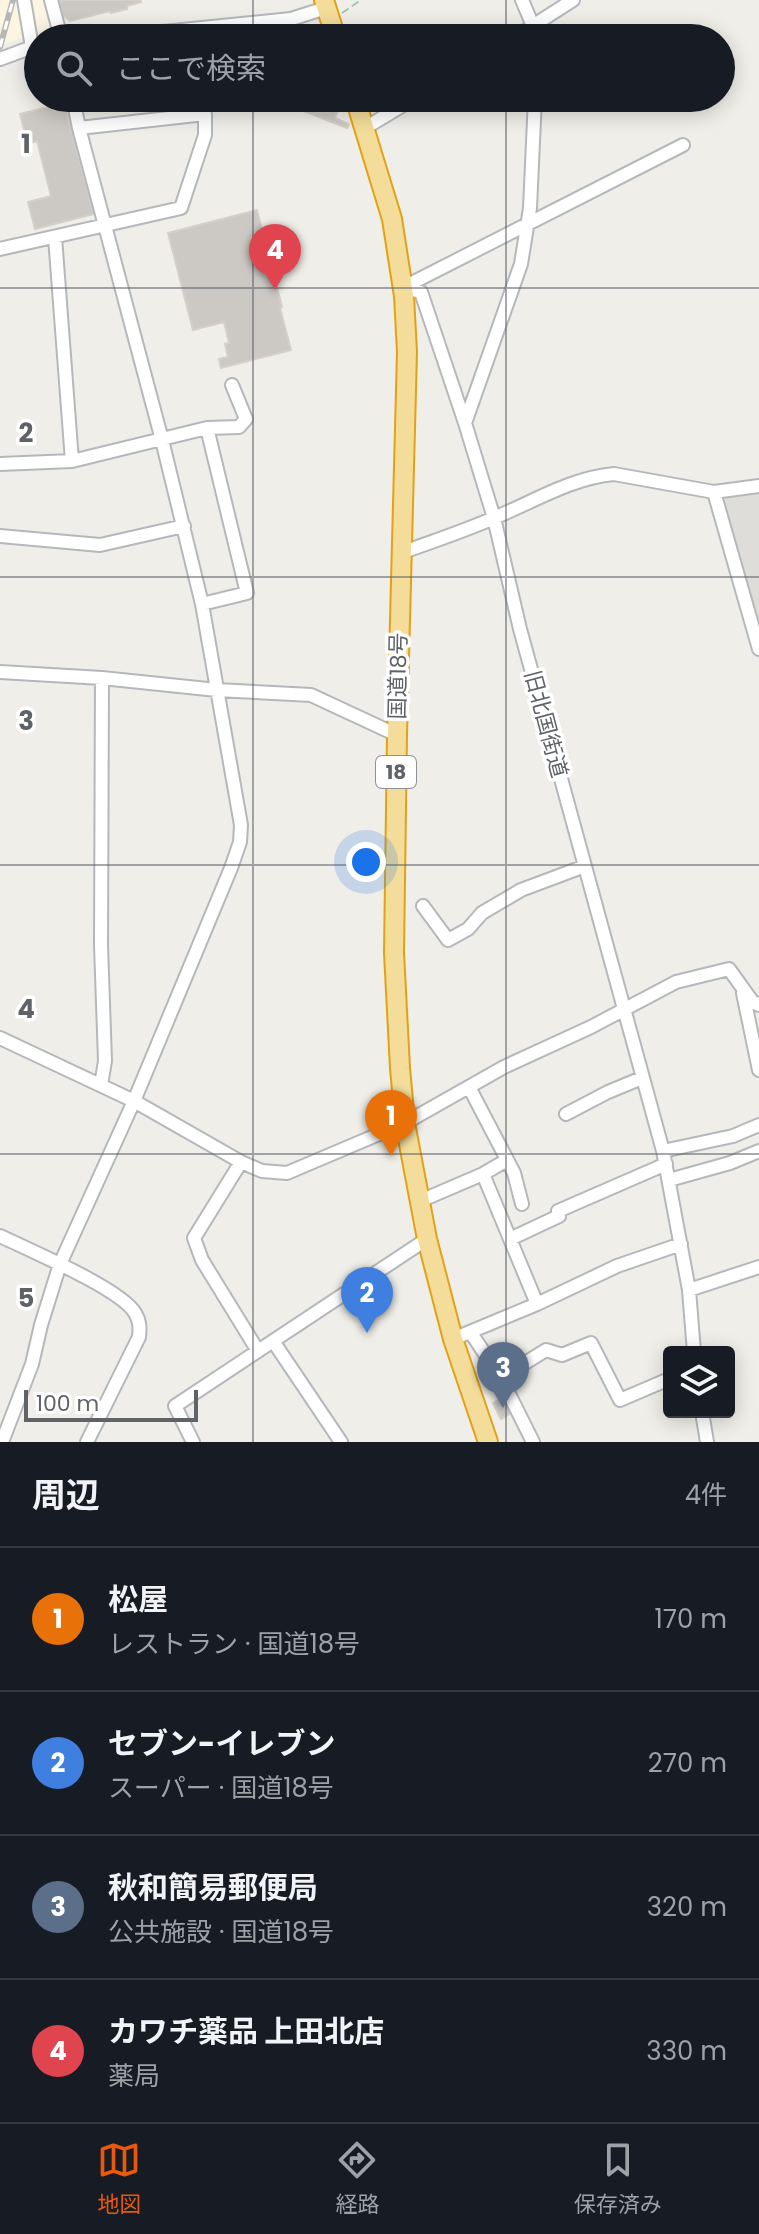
<!DOCTYPE html>
<html lang="ja">
<meta charset="utf-8">
<style>
body{margin:0;font-family:Poppins,"Noto Sans JP",sans-serif;background:#242831;color:#f1f3f6}
.controls{position:absolute;right:24px;bottom:24px;display:grid;overflow:hidden;border-radius:8px;box-shadow:0 4px 20px #0003}
.controls button{width:72px;height:72px;display:grid;place-items:center;padding:0;border:0;border-bottom:2px solid #363941;background:#171b24;color:#f1f3f6;font:40px sans-serif}
.scale{position:absolute;left:24px;bottom:20px;width:174px;box-sizing:border-box;padding-left:8px;border:4px solid #5f6367;border-top:0;font-size:22px;line-height:28px;white-space:nowrap;color:#5f6367;-webkit-text-stroke:6px #fff;paint-order:stroke}
.you{position:absolute;left:366px;top:862px;width:28px;height:28px;margin:-20px;border:6px solid #fff;border-radius:50%;background:#1a73e8;box-shadow:0 0 0 12px #1a73e833}
.badge{display:grid;place-items:center;width:52px;height:52px;border-radius:50%;background:#ea580c;color:#fff;font-size:26px;font-weight:700}
.pin{position:absolute;translate:-50% -66px;filter:drop-shadow(0 2px 4px #0008)}
.pin::after{content:'';position:absolute;top:42px;width:28px;height:24px;background:inherit;clip-path:polygon(0 0,100% 0,50% 100%)}
.list{margin:0;padding:0;list-style:none}
h2{display:flex;justify-content:space-between;align-items:center;height:104px;margin:0;padding:0 32px;font-size:34px}
h2 small{font-size:26px;font-weight:400;color:#9ea1a6}
.list li{display:grid;grid-template-columns:52px 1fr auto;gap:24px;align-items:center;box-sizing:border-box;height:144px;padding:0 32px;border-top:2px solid #363941}
.list b{display:block;font-size:30px;white-space:nowrap}
.list p{margin:0;font-size:26px;white-space:nowrap;color:#9ea1a6}
.list em{font-size:26px;font-style:normal;color:#9ea1a6}
.icon{flex:none;width:44px;height:44px;fill:none;stroke:currentColor;stroke-width:2;stroke-linecap:round;stroke-linejoin:round}
.map{position:relative;flex:none;width:759px;height:1442px;overflow:hidden}
.search{position:absolute;background:#171b24;box-shadow:0 4px 20px #0003;left:24px;right:24px;top:24px;height:88px;display:flex;align-items:center;gap:20px;box-sizing:border-box;padding:0 28px;border-radius:44px;color:#9ea1a6;font-size:30px}
.sheet{height:680px;background:#171b24}
nav{display:flex;justify-content:space-around;align-items:center;box-sizing:border-box;height:112px;border-top:2px solid #363941;background:#171b24;font-size:22px;color:#9ea1a6}
nav a{display:grid;justify-items:center;gap:4px}
nav .on{color:#ea580c}
.map>svg:first-child{display:block}
</style>
<div class="map">
<svg width="759" height="1442" viewBox="0 0 759 1442">
<rect width="100%" height="100%" fill="#f0eee8"/>
<!-- commercial -->
<path fill="#fbf5e2" d="M0,0H43L50,28L0,46Z"/>
<!-- industrial -->
<path fill="#dfddda" d="M759,491V634L722,504L724,497Z"/>
<!-- building -->
<path fill="#ccc9c5" stroke="#d4d0c7" stroke-width="2" d="M59,0H140L141,2L127,6V9L111,13L110,11L70,21L62,15Z
M231,98H255L248,111L229,101Z
M297,98H335L338,110L335,118L349,124L347,128L293,107Z
M64,103L94,214L35,229L28,202L51,196L37,141L28,144L20,114Z
M257,210L282,307L280,308L291,350L221,368L219,359L228,357L225,344L229,343L224,322L193,330L168,233Z
M504,1396L513,1412L501,1419L493,1403Z"/>
<g fill="none" stroke-linecap="round" stroke-linejoin="round">
<defs>
<path id="minor" d="M24,0L32,47
M51,0L61,38
M522,0L538,38
M103,38L291,19L326,8
M514,38L573,0
M0,59L38,45
M365,128L415,98
M55,237L72,461
M0,249L181,208L205,135V114L79,128
M402,288L421,292L465,423L494,518L520,629L663,1151L689,1290L694,1352
M402,288L683,145
M465,423L521,264L530,208L535,98
M207,428L239,427L246,419L232,385
M0,464L72,461L207,428L247,593L202,604
M714,492L759,649
M0,536L100,545L184,526
M401,553C433,541 465,531 496,517C535,501 571,478 614,474L714,492L759,486
M0,672L102,678L217,690L311,695L397,735
M423,906L448,940L468,929L482,913L521,890L585,866
M743,993L759,1070
M0,1038L134,1101L241,1162L262,1171L287,1173L405,1123L504,1067L591,1027L676,982L729,969L752,1001L759,1005
M101,1085L105,1061L101,945L102,678
M469,1087L514,1173L522,1204
M566,1114L608,1092L642,1078
M663,1151L733,1136L759,1125
M241,1162L194,1238L202,1260L258,1351
M483,1174L537,1304
M669,1180L730,1163L759,1151
M420,1201L483,1174L507,1160
M0,1236C29,1250 121,1289 135,1313C140,1321 140,1328 139,1337L87,1442
M510,1239L559,1216L558,1211L666,1164
M689,1290L759,1267
M471,1333L501,1378L533,1442
M453,1339L537,1304L617,1266L681,1244
M273,1341L341,1442
M501,1378L546,1350L562,1355L591,1343L620,1400L669,1379
M702,1412L707,1442
M2,1442L32,1364L41,1325L60,1264L134,1101L231,868L240,842L241,825L202,604L162,440L79,128L73,98
M193,1442L175,1406L427,1239"/>
<path id="highway" d="M324,0L336,38
M355,98L392,219L404,296L407,352L397,735L394,953L400,1068L405,1123L427,1239L453,1339L488,1442"/>
</defs>
<!-- minor casing -->
<use href="#minor" stroke="#b5b8bb" stroke-width="16"/>
<!-- highway casing -->
<use href="#highway" stroke="#e3a215" stroke-width="22"/>
<!-- path -->
<path stroke="#a1c5ac" stroke-width="2" stroke-dasharray="8 4" stroke-linecap="butt" d="M342,13L361,0"/>
<!-- minor -->
<use href="#minor" stroke="#fff" stroke-width="12"/>
<!-- highway -->
<use href="#highway" stroke="#f4dd9b" stroke-width="18"/>
<defs>
<path id="rail" d="M0,47L13,0"/>
</defs>
<!-- rail casing -->
<use href="#rail" stroke="#b6b7b7" stroke-width="6"/>
<!-- rail -->
<use href="#rail" stroke="#fff" stroke-width="3" stroke-dasharray="9" stroke-linecap="butt"/>
</g>
<!-- grid -->
<path fill="none" stroke="#5f6367" stroke-width="2" stroke-opacity="0.55" d="M253,0V38M506,0V38M253,98V1442M506,98V1442M0,288H759M0,577H759M0,865H759M0,1154H759"/>
<g text-anchor="middle" dominant-baseline="central" stroke-width="7" stroke-linejoin="round" paint-order="stroke">
<!-- shield labels -->
<rect fill="#fff" stroke="#8f9295" stroke-width="2" x="376" y="756" width="40" height="32" rx="6"/>
<g font-size="20" font-weight="bold" fill="#5f6367">
<text x="396" y="772">18</text>
</g>
<!-- street labels -->
<g font-size="22" fill="#5f6367" stroke="#fff">
<text transform="translate(398 676) rotate(-89)">国道18号</text>
<text transform="translate(546 724) rotate(75)">旧北国街道</text>
</g>
</g>
<g font-size="26" text-anchor="middle" font-weight="bold" fill="#5f6367" stroke="#fff" stroke-width="7" stroke-linejoin="round" paint-order="stroke">
<text x="26" y="153">1</text>
<text x="26" y="442">2</text>
<text x="26" y="730">3</text>
<text x="26" y="1018">4</text>
<text x="26" y="1307">5</text>
</g>
</svg>
<div class="controls">
<button><svg class="icon" aria-label="layers" viewBox="0 0 24 24"><path d="M12 4l9 5-9 5-9-5zM3 14l9 5 9-5"/></svg></button>
</div>
<div class="scale">100 m</div>
<div class="you"></div>
<div class="pin badge" style="left:391px;top:1156px;background:#e8710a">1</div>
<div class="pin badge" style="left:367px;top:1333px;background:#3f7fe0">2</div>
<div class="pin badge" style="left:503px;top:1408px;background:#5c6f8a">3</div>
<div class="pin badge" style="left:275px;top:290px;background:#e0444e">4</div>
<div class="search"><svg class="icon" aria-label="search" viewBox="0 0 24 24"><circle cx="10" cy="10" r="6"/><path d="M15 15l6 6"/></svg>ここで検索</div>
</div>
<section class="sheet">
<h2>周辺<small>4件</small></h2>
<ul class="list">
<li><span class="badge" style="background:#e8710a">1</span><div><b>松屋</b><p>レストラン · 国道18号</p></div><em>170 m</em></li>
<li><span class="badge" style="background:#3f7fe0">2</span><div><b>セブン-イレブン</b><p>スーパー · 国道18号</p></div><em>270 m</em></li>
<li><span class="badge" style="background:#5c6f8a">3</span><div><b>秋和簡易郵便局</b><p>公共施設 · 国道18号</p></div><em>320 m</em></li>
<li><span class="badge" style="background:#e0444e">4</span><div><b>カワチ薬品 上田北店</b><p>薬局</p></div><em>330 m</em></li>
</ul>
</section>
<nav>
<a class="on"><svg class="icon" aria-label="map" viewBox="0 0 24 24"><path d="M3 6l6-2 6 2 6-2v14l-6 2-6-2-6 2zM9 4v14M15 6v14"/></svg>地図</a>
<a><svg class="icon" aria-label="directions" viewBox="0 0 24 24"><path d="M12 3l9 9-9 9-9-9zM9 14v-3h6M13 9l2 2-2 2"/></svg>経路</a>
<a><svg class="icon" aria-label="saved" viewBox="0 0 24 24"><path d="M7 4h10v16l-5-4-5 4z"/></svg>保存済み</a>
</nav>
